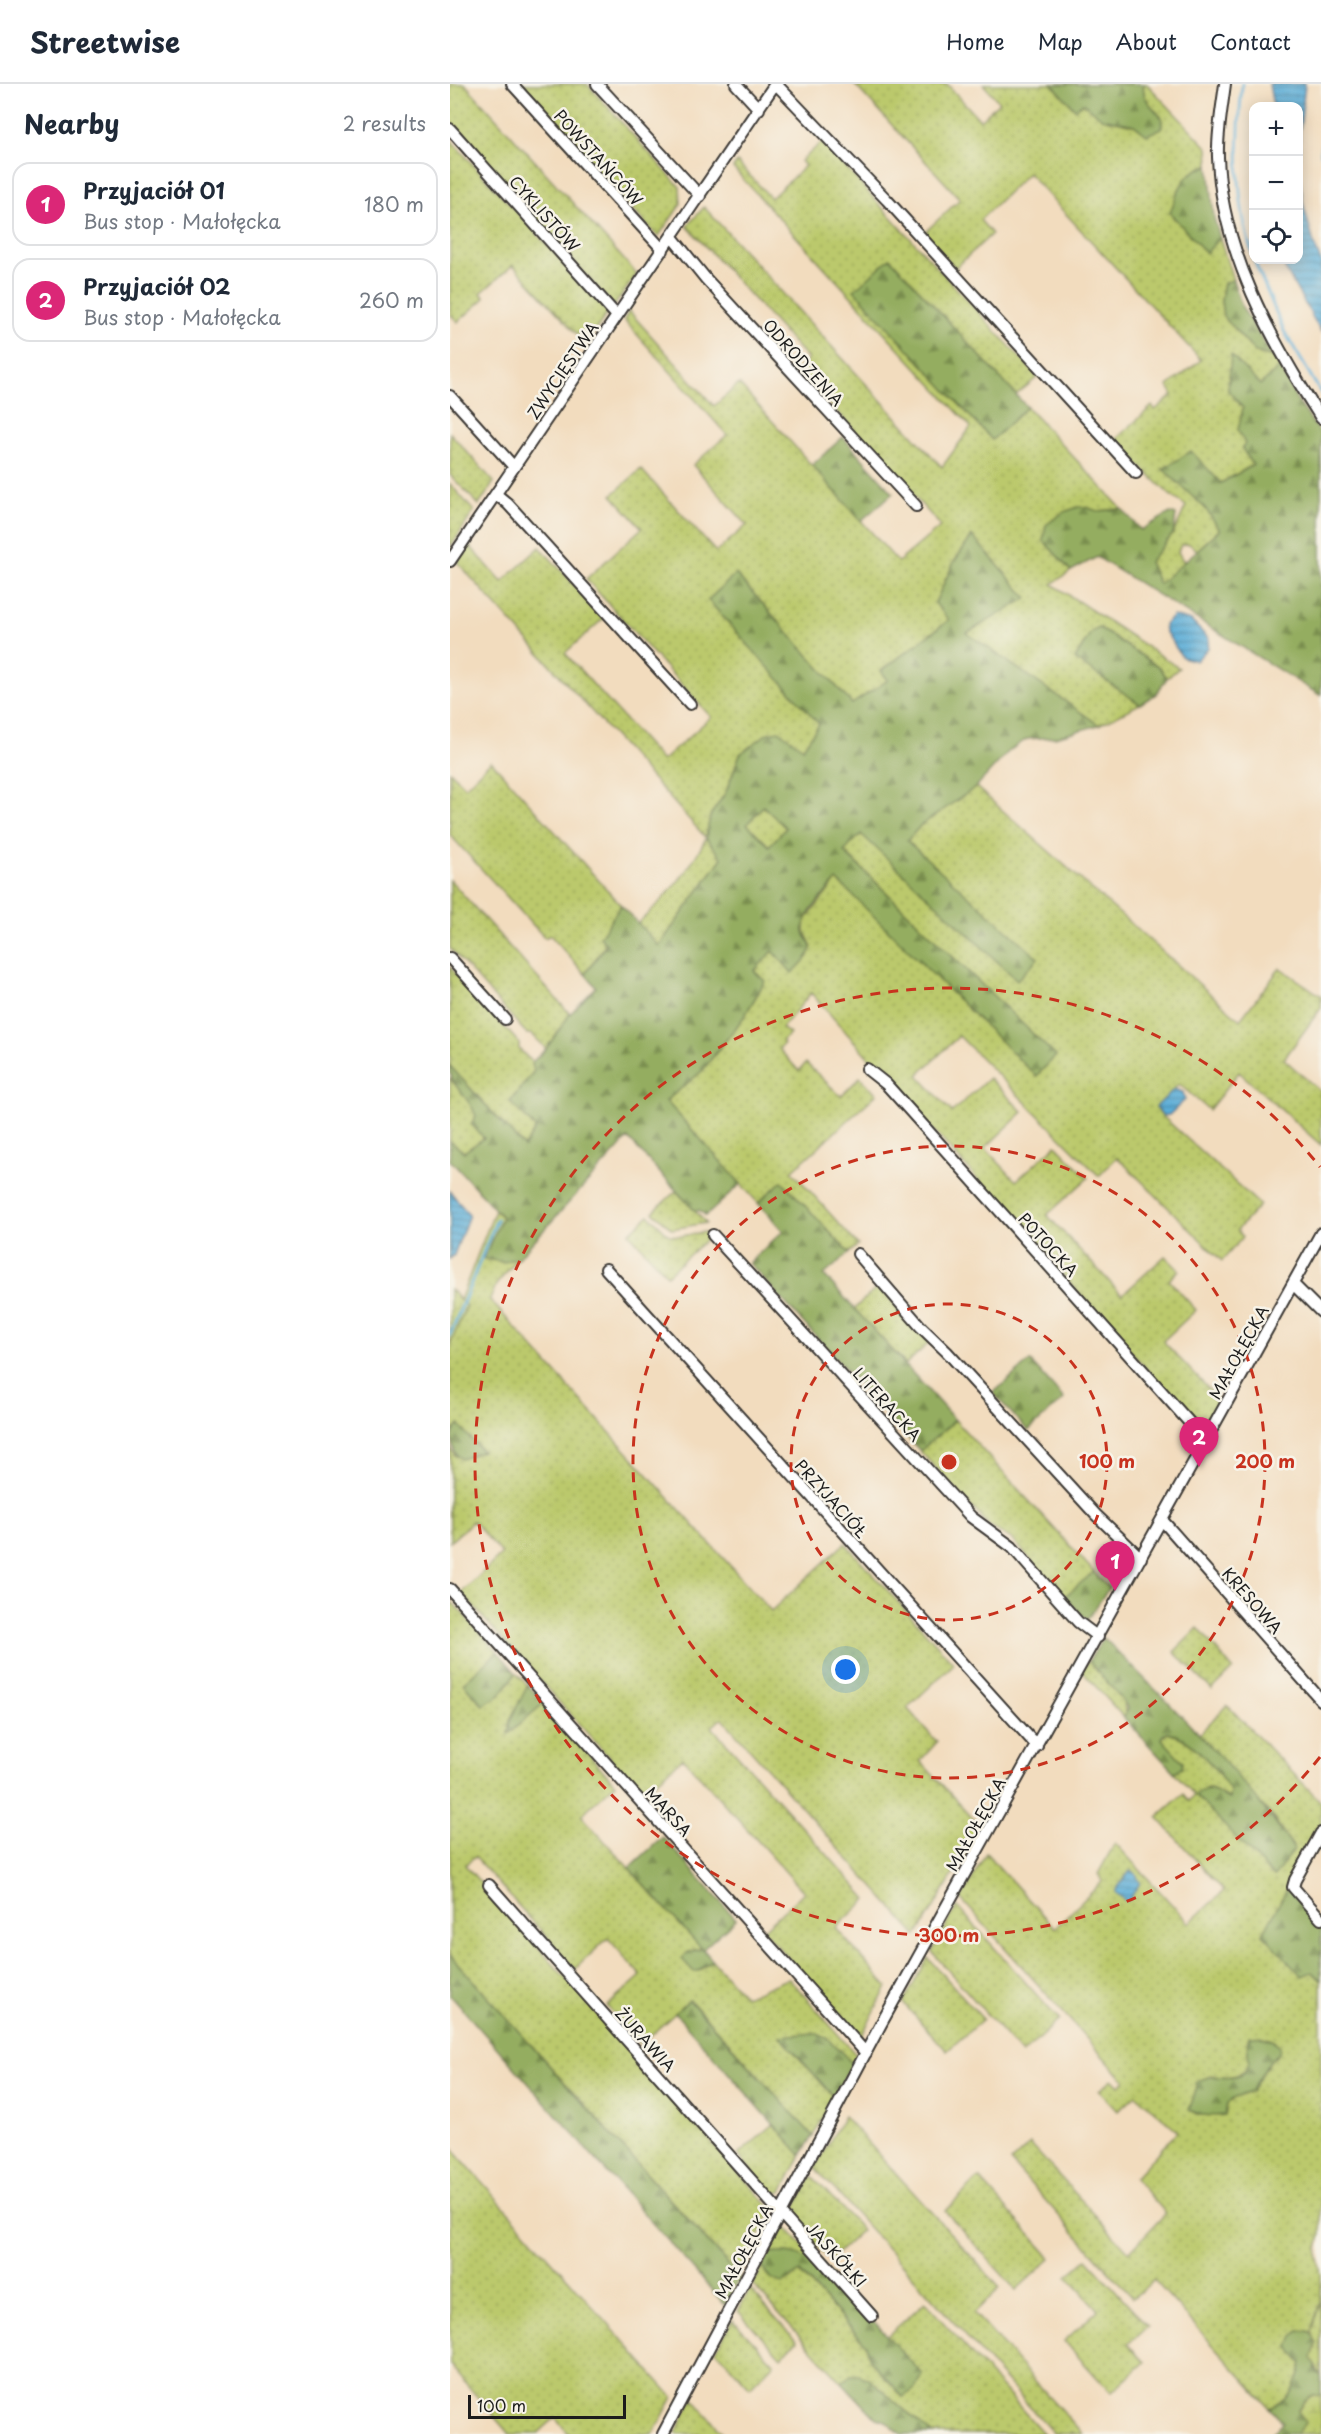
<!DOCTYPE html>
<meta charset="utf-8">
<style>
body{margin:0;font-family:"Playpen Sans",sans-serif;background:#f6f6f7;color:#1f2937}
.controls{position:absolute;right:18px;top:18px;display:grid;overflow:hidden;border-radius:12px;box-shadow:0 3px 15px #0003}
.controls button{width:54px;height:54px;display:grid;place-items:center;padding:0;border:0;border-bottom:2px solid #e0e1e3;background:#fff;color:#1f2937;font:30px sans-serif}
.scale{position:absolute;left:18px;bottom:15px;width:158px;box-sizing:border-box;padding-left:6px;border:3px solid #1c1c1c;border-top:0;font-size:16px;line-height:21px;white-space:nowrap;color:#1c1c1c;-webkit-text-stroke:4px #f7f3e8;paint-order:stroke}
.you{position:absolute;left:396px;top:1586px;width:21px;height:21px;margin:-15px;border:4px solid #fff;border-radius:50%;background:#1a73e8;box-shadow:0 0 0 9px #1a73e833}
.badge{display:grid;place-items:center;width:39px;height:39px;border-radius:50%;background:#db2777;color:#fff;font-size:20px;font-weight:700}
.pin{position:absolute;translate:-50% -50px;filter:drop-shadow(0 2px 3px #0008)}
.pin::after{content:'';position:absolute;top:32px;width:21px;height:18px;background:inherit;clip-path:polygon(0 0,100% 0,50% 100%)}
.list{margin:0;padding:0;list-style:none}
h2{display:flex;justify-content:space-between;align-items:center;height:78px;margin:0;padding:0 24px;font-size:26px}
h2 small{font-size:20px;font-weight:400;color:#747a83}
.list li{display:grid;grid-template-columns:39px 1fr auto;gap:18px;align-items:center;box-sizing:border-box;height:84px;margin:0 12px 12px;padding:0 12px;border:2px solid #e0e1e3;border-radius:18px}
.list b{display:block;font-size:22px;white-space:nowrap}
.list p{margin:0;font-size:20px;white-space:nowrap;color:#747a83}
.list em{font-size:20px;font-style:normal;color:#747a83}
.icon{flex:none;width:33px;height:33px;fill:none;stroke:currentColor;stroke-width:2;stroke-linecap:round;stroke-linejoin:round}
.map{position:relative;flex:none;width:871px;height:2350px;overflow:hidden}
header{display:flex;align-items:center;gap:36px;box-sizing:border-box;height:84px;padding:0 30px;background:#fff;border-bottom:2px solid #e0e1e3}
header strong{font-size:28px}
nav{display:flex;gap:33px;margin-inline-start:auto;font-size:21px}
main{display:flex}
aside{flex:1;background:#fff}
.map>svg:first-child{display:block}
</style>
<header>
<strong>Streetwise</strong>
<nav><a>Home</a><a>Map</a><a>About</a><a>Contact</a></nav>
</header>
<main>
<aside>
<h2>Nearby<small>2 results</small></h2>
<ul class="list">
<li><span class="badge">1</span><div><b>Przyjaciół 01</b><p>Bus stop · Małołęcka</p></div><em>180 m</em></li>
<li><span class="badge">2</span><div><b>Przyjaciół 02</b><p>Bus stop · Małołęcka</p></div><em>260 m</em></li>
</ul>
</aside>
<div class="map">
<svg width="871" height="2350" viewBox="0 0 871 2350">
<defs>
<pattern id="grass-dots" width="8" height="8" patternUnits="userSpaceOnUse" patternTransform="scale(1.5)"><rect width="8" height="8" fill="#bbc96c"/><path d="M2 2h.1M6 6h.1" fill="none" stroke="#a0ac5d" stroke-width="1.8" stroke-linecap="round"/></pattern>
<pattern id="forest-firs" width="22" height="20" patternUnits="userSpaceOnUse" patternTransform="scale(1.5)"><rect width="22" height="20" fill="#94ad60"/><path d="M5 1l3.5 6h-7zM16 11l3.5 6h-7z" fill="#788c4e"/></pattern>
<pattern id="wetland-marsh" width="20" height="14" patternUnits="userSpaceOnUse" patternTransform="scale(1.5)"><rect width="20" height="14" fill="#bbc96c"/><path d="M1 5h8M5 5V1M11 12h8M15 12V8" fill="none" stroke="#a0ac5d"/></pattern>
<pattern id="water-rules" width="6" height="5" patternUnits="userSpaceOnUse" patternTransform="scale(1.5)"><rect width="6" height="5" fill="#5cadd7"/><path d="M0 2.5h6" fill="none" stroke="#4b8cae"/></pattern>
</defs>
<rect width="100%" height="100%" fill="#f7f3e8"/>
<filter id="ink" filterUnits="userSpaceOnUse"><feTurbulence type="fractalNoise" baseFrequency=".0167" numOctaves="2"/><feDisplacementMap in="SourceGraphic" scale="12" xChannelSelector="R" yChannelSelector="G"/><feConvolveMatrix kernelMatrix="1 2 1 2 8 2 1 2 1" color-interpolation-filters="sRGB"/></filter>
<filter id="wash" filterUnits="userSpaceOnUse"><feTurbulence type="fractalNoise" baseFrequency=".008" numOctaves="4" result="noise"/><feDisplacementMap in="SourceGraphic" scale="24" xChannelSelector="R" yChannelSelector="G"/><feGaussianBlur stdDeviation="1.35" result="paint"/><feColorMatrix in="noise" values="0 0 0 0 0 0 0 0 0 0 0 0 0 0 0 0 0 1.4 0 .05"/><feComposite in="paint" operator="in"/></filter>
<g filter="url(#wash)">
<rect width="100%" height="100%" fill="#f2dcbe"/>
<!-- grass -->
<path fill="url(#grass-dots)" stroke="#6c7244" stroke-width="1.5" fill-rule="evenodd" d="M0,0H15L187,190L164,222L0,40Z
M67,0H137L230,103L231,120L208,153Z
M404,0H497L530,36L549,18L533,0H602L624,24L633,19L652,33L684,41L697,51L712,34C704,24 690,14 694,0H697L758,64L759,81C733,88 729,106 720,129L756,169L770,154L783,196L774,199L771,217L773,232L799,262L810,271L822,272L830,283L810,302L782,272L778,306L794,325L788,346L795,360L793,365L803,381L771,399L713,385L755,424L766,420L770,445L747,466L739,460L731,461L728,468L734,478L708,501L699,478L723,450L736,422L720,411L664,357L702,322L705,326L723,311L718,302L751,276L578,89L530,136L542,150L505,184L473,150L510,115Z
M0,55L158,228L136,260L63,181L31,209L35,214L8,238L0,230Z
M372,58L588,293L566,311L440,174L405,206L542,356L577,323L672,425L648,427L630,422L594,457L621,487L602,500L729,584L717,594L709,583L650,544L641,548L625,575L690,620L649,641L516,549L577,514L522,452L504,478L485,519L499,536L431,587L438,596L402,620L286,490L258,516L370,640L353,664L290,670L276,708L260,732L256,754L272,774L209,862L188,839C216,814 239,788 256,754L7,478L19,461L52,498L90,463L154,534L115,569L212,677L261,633L136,495L192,444L162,411L191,385L266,468L297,441L243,381L277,351L174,236L179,227L264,322L289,300L448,478L491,442L348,285L358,275L237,142L254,123L492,383L521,343L283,84L287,78L321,114L355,82L351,77Z
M0,349L44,398L29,421L0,391Z
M0,400L24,427L0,464Z
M41,677L171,821L151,853L156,860L135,890L100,851L95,854L0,751V687L15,703Z
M526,703L790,936L830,884L871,912V924L834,975L871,1008V1061L789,988L759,1026L729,1000L706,1023L710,1030L810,1121L787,1146L793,1153L772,1177L667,1073L649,1092L509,952L468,991L502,1028L539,994L573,1028L535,1064L566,1097L606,1061L638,1094L597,1131L672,1211L715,1172L729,1186L719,1196L746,1226L713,1257L769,1316L763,1334L755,1344L741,1335L361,909L332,944L340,950L332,957L334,959L329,965L349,987L356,979L391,1012L410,993L427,1010L342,1087L408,1161L399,1169L332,1097L308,1119L216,1017L252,987L294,933L315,897L304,887L324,866L342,888L362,863L355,848V837L387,796L587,992L605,972L394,767L411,750L587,874L457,757L470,742Z
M313,722L336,744L319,762L297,740Z
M0,796L120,930L96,965L82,950H77L0,864Z
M0,883L69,959V965L82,978L84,987L61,1017L86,1045L74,1063L0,982Z
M0,994L22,1021L34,1054L14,1068L0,1057Z
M226,1107L256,1139L222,1145L203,1128Z
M45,1126L52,1133L34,1175L54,1178L69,1173L46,1201L40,1216L321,1527L395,1459L504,1580L457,1624L487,1658L470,1677L531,1743L467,1852L272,1634L262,1643L417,1815L386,1844L437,1903L410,1955L313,1846L354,1808L233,1674L192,1710L11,1509L52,1470L23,1437L0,1458V1364L6,1372L4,1344L0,1353V1261L16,1223L10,1216Z
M199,1131L219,1151L231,1152L254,1148L259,1153L217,1191L179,1149Z
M429,1202L480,1258L456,1280L404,1225Z
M505,1336L644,1488L614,1513L562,1455L540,1443L470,1367Z
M3,1519L48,1568L13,1599L33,1621L54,1606L66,1589L78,1601L59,1649L94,1619L165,1700L131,1731L252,1865L243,1866L249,1887L262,1876L295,1913L339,1894L407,1972L402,1979L378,1955L365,1949L330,1952L384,2013L363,2052L240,1916L191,1960L157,1922L191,1892L158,1854L125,1885L25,1773L15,1781L322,2126L288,2191L0,1871V1522Z
M748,1544L783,1585L762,1606L724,1568Z
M639,1576C650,1595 681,1610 674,1634L632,1587Z
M777,1621L871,1718V1743L813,1850L858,1889L862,1888L871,1896V2149L867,2170L871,2190V2216L861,2248L850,2246L839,2263L852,2279C846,2301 844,2314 820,2324L704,2196L683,2214L561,2078L580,2060L679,2168L716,2129L684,2094L728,2047L686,2011L668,2027L649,2007L662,1995L669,2002L675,1997L511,1815L536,1769L605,1844L653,1797L648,1790L665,1759L739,1839L774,1807L707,1733L733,1710L739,1717L744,1711L724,1688L732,1684L712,1655L717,1648C740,1653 769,1687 781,1707L779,1715L761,1704H756L844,1764L822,1732L748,1651ZM811,1952L825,1957L826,1973L819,1978L801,2008L784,2014L777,2020L775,2031H748L740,2026L747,2003L760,1991C778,1996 797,1995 800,1973L797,1965Z
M507,1822L609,1936L572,1970L482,1868Z
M478,1874L533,1935L497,1967L453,1919Z
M394,2032L550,2204L524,2229L633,2350H604L365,2084Z
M324,2040L351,2071L332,2108L321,2109L288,2071Z
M0,2062L223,2313L203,2350H119L105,2334L87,2350H59L0,2281Z
M362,2092L412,2146L380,2176L340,2133Z
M529,2094L601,2174L566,2206L495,2127Z
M335,2142L397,2208C383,2201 376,2190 364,2181C354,2173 331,2168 319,2170Z
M637,2175L698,2242L678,2260L695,2278L661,2309L614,2257L648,2226L617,2192Z
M312,2183L317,2191L341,2196L349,2188L416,2260L420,2276L453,2313L473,2291L437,2252L475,2218L594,2350H482L430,2305L401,2291L392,2298L303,2201Z
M300,2205L347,2257L331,2273L288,2227Z
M283,2236L324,2279L300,2304L266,2266Z
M243,2315L274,2350H228L226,2348Z"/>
<!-- forest -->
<path fill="url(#forest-firs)" stroke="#58643e" stroke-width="1.5" fill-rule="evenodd" d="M602,0H694C690,14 704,24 712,34V44L697,51L684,41L652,34L633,19L625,25Z
M759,81L764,134L770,154L756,169L720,129C729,105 732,88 759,81Z
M440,174L577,323L542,356L404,206Z
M783,196L792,223L822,272L805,268L773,232L771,217L774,199Z
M781,271L810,301L830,283L846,315L871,350V612L647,473L621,487L593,456L596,441L614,428L631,422L648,427L672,425L691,446L720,429L726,431L723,450L699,478L709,500L770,446L755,424L713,385L741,367L771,399L803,381L792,365L795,360L788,346L793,324L778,306Z
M393,353L443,409L411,437L362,381Z
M522,452L577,514L517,549L649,641L605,653L577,655L559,667L526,703L470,742L457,757L588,874L567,896L411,750L394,768L606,972L586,992L387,796C380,804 357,828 355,837C347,862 380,855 342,889L323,867L304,887L315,897L294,933L252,987L216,1017L291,1100L256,1132L249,1126L246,1128L178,1054L69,1173L54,1178L34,1175L52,1133L0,1076V1057L14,1068L34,1054L21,1040L26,1032C19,1011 0,1004 0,982L74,1063L86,1044L60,1018L84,987L82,978L96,965L120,930L146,903L135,890L156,861L150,853L171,821L209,862L272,774L256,754L260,732L276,708L290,670L318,649L329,647L353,664L369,640L258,516L286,490L402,620L438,596L431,587L499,536L485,519L504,478ZM313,722L336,744L319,762L297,740Z
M649,544L709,583L717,594L706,610L690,620L625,575L641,548Z
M332,1097L399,1169L374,1191L505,1336L470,1367L299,1179L333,1147L308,1119Z
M580,1277L614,1315L578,1347L543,1309Z
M8,1341L32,1367L12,1375C0,1368 0,1351 8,1341Z
M644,1488L659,1504L637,1536L614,1513Z
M654,1554C719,1620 792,1688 844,1765L824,1793L745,1711C763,1699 762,1708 779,1715L780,1707C769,1687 740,1652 717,1648L713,1651L712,1655L733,1678L732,1684L724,1688L674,1634C675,1632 677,1625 677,1624C676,1615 646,1590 639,1576Z
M48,1568L66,1589L49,1612L33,1621L13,1599Z
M78,1601L94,1619L58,1650L60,1636Z
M213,1753L286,1835L253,1865L262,1876L248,1887H243L232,1875L238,1868L252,1865L179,1784Z
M837,1805L871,1841V1896L862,1888L852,1892L813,1850Z
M0,1871L290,2194L275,2221L0,1911Z
M239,1916L363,2052L351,2071L225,1929Z
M365,1949L378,1955L402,1979L384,2013L330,1952Z
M799,1952C809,1951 823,1955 830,1962L829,1969L819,1978L801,2008L784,2014L777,2020L775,2031C762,2033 751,2032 739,2026L747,2004L746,1999C763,1985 782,2001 794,1988C805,1976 793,1965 799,1952Z
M328,2169C363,2166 369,2195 397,2208L473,2291L465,2305L453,2313L420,2276L416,2260L350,2188L334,2199C323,2197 318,2193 312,2183L319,2170Z
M850,2246L861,2248L867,2259L865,2285L871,2292V2312L863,2311L855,2316L848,2326L856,2338L846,2350H821L833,2339L820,2324C843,2314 846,2301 852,2279L839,2263L843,2253Z
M401,2291H409L419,2295L482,2350H451L436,2337L426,2334L392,2298Z"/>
<!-- wetland -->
<path fill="url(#wetland-marsh)" stroke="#6c7244" stroke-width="1.5" d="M0,1205L16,1222L0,1261Z
M871,2216V2292L861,2274L867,2259L861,2248Z
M863,2311L871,2312V2350H846L856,2338L848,2327L855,2316Z"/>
<!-- water -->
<path fill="url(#water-rules)" stroke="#3c647a" stroke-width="1.5" d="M819,0H855L850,46L849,88L854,123L864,160L871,178V248L830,176H848V22H823Z
M723,532L741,537L759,555L758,564L746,577L732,573L715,547L714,541Z
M724,1005L733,1008L735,1016L719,1031L713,1032L706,1023Z
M0,1107L19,1131L4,1171L0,1175Z
M680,1787L686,1790L690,1799L679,1816L676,1817L666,1809V1806Z"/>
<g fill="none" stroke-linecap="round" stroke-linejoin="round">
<!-- stream -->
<path stroke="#5cadd7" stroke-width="3" d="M792,0C787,58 784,118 804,174
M871,62V70
M804,176L834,247L871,309
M0,1251L47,1135"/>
</g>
</g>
<g filter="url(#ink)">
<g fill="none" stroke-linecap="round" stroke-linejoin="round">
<defs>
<path id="minor" d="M62,0L213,166
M147,0L250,112
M286,0L309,25
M326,0L437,116L686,389
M775,0C772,24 767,49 768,73C771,166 822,258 871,334
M0,45L167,232
M222,153L256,195L466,422
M0,312L64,383
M46,410L58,420L240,620
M0,477L325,0
M0,874L55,935
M417,985L436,1000L756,1357
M263,1151L521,1433L562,1463L628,1538L648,1553
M408,1170L471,1243L497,1268L646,1431L691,1474
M156,1185L587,1662
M843,1200L871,1228
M712,1436L871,1616
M0,1505L416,1969
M871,1749L845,1796L843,1803L871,1835
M39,1801L422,2232
M213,2350L431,1940L871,1149"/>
</defs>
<!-- minor casing -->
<use href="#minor" stroke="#3c3934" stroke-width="14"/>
<!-- minor -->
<use href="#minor" stroke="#fff" stroke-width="10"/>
</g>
</g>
<!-- distance rings -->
<g fill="none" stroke="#c8321e" stroke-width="3" stroke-dasharray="10 8">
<circle cx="499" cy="1378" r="158"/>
<circle cx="499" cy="1378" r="316"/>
<path d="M870 1673A474 474 0 1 1 870 1083"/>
</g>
<g text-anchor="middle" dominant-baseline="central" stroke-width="5" stroke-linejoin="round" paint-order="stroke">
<!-- street labels -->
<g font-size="16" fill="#1c1c1c" stroke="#f7f3e8">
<text transform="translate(149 73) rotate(48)">POWSTAŃCÓW</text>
<text transform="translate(95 129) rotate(48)">CYKLISTÓW</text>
<text transform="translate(354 278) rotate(48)">ODRODZENIA</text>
<text transform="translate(112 286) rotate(-56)">ZWYCIĘSTWA</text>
<text transform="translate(599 1160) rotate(48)">POTOCKA</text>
<text transform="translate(788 1268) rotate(-61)">MAŁOŁĘCKA</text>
<text transform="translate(438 1320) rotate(48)">LITERACKA</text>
<text transform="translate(382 1414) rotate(48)">PRZYJACIÓŁ</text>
<text transform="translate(803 1516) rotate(49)">KRESOWA</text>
<text transform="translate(219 1727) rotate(48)">MARSA</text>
<text transform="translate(525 1740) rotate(-61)">MAŁOŁĘCKA</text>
<text transform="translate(196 1955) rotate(48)">ŻURAWIA</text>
<text transform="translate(293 2167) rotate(-62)">MAŁOŁĘCKA</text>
<text transform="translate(387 2170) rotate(48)">JASKÓŁKI</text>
</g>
</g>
<circle cx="499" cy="1378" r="9" fill="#c8321e" stroke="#f7f3e8" stroke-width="3"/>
<g font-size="18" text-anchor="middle" font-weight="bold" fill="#c8321e" stroke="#f7f3e8" stroke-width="5" stroke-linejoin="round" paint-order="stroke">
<text x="657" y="1384">100 m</text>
<text x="815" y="1384">200 m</text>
<text x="499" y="1858">300 m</text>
</g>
</svg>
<div class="controls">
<button>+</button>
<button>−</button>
<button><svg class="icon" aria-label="locate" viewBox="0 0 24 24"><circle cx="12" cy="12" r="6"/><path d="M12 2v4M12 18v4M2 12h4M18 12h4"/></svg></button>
</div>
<div class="scale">100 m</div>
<div class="you"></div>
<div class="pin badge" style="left:665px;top:1507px">1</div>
<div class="pin badge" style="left:749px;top:1383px">2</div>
</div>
</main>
